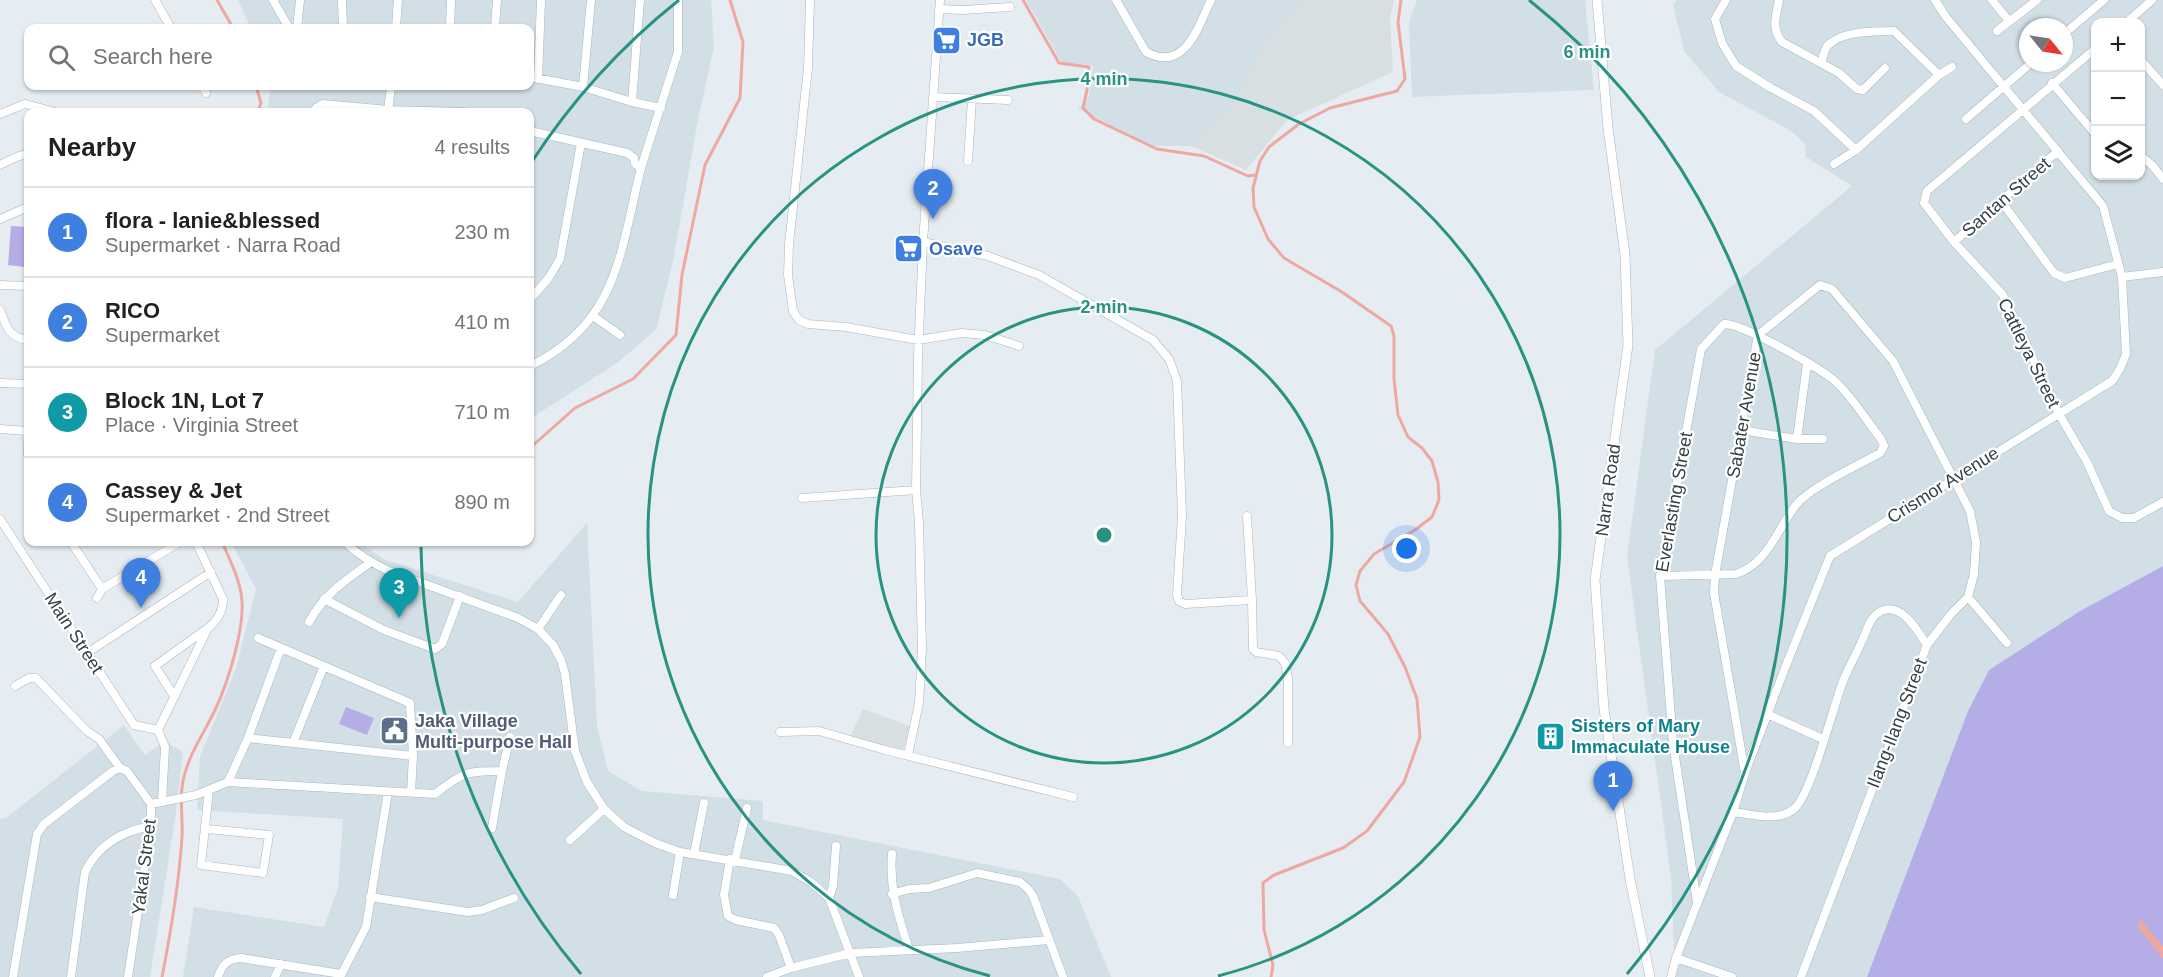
<!DOCTYPE html>
<meta charset="utf-8">
<style>
body{margin:0;font-family:Arial,sans-serif;background:#f2f2f2;color:#202124}
.controls{position:absolute;right:18px;top:18px;display:grid;overflow:hidden;border-radius:12px;box-shadow:0 2px 4px #0004}
.controls button{width:54px;height:54px;display:grid;place-items:center;padding:0;border:0;border-bottom:2px solid #e0e0e0;background:#fff;color:#202124;font:30px sans-serif}
.compass{position:absolute;left:2019px;top:18px;width:54px;height:54px;border-radius:50%;background:#fff;box-shadow:0 2px 4px #0004;rotate:120deg}
.you{position:absolute;left:1407px;top:549px;width:21px;height:21px;margin:-15px;border:4px solid #fff;border-radius:50%;background:#1a73e8;box-shadow:0 0 0 9px #1a73e833}
.badge{display:grid;place-items:center;width:39px;height:39px;border-radius:50%;background:#0b8043;color:#fff;font-size:20px;font-weight:700}
.pin{position:absolute;translate:-50% -50px;filter:drop-shadow(0 2px 3px #0008)}
.pin::after{content:'';position:absolute;top:32px;width:21px;height:18px;background:inherit;clip-path:polygon(0 0,100% 0,50% 100%)}
.list{margin:0;padding:0;list-style:none}
h2{display:flex;justify-content:space-between;align-items:center;height:78px;margin:0;padding:0 24px;font-size:26px}
h2 small{font-size:20px;font-weight:400;color:#757577}
.list li{display:grid;grid-template-columns:39px 1fr auto;gap:18px;align-items:center;box-sizing:border-box;height:90px;padding:0 24px;border-top:2px solid #e0e0e0}
.list b{display:block;font-size:22px;white-space:nowrap}
.list p{margin:0;font-size:20px;white-space:nowrap;color:#757577}
.list em{font-size:20px;font-style:normal;color:#757577}
.icon{flex:none;width:33px;height:33px;fill:none;stroke:currentColor;stroke-width:2;stroke-linecap:round;stroke-linejoin:round}
.map{position:relative;flex:none;width:2163px;height:977px;overflow:hidden}
.search{position:absolute;background:#fff;box-shadow:0 2px 4px #0004;left:24px;top:24px;width:510px;height:66px;display:flex;align-items:center;gap:15px;box-sizing:border-box;padding:0 21px;border-radius:12px;color:#757577;font-size:22px}
.panel{position:absolute;background:#fff;box-shadow:0 2px 4px #0004;left:24px;top:108px;width:510px;height:438px;border-radius:12px}
.map>svg:first-child{display:block}
</style>
<div class="map">
<svg width="2163" height="977" viewBox="0 0 2163 977">
<rect width="100%" height="100%" fill="#e5edf2"/>
<!-- residential -->
<path fill="#d3dfe6" fill-rule="evenodd" d="M238,0H711L714,47L696,130L674,257L656,330L617,363L530,419V112H267L271,86H530V28H251Z
M1026,0H1302L1262,48L1237,99L1191,146H1153L1078,109L1089,96L1093,65L1062,63Z
M1417,0H1585L1594,90L1412,97L1409,22Z
M1677,0H2163V566L2080,611L1989,670L1968,711L1867,977H1675L1671,877L1627,557L1655,350L1852,186L1806,157L1805,144L1791,131L1719,92L1684,51L1673,4ZM2096,22H2140V176H2096ZM2028,27H2064V63H2028Z
M587,523L597,726L608,771L642,791L763,801V820L1060,879L1078,896L1111,977H183L194,907L324,927L338,888L343,819L197,810L200,757L236,668L256,589L231,542H359L383,559L518,602Z
M124,725L145,755L165,741L183,752L175,819L150,977H0V819L6,818Z"/>
<!-- industrial -->
<path fill="#d7dfe1" d="M1302,0H1394L1390,17L1393,72L1287,120L1246,170L1191,146L1237,99L1262,48Z
M863,709L910,726L903,750L850,737Z"/>
<!-- green -->
<path fill="#b5aee6" d="M11,226L28,227L24,267L8,265Z
M2163,566V977H1867L1968,711L1989,670L2080,611Z
M346,707L374,718L367,735L339,724Z"/>
<!-- water -->
<path fill="#eea8a1" d="M2139,918L2163,946V959L2138,927Z"/>
<g fill="none" stroke-linecap="round" stroke-linejoin="round">
<!-- stream -->
<path stroke="#eea8a1" stroke-width="3" d="M217,0L233,28
M1023,0L1059,63L1089,67L1087,90L1083,108L1094,119L1157,149L1204,156L1248,176L1256,175
M256,86L261,103L258,112
M530,448L575,408L633,379L676,335L682,275L705,165L740,98L743,42L730,0
M162,977C171,931 179,884 182,837C183,821 180,803 182,787C186,757 204,734 216,708C228,682 244,630 242,602C241,582 230,560 222,542
M1271,977L1273,965L1264,930L1263,883L1274,875L1343,848L1367,831L1404,782L1420,737L1417,699L1405,667L1388,634L1360,601L1356,585L1360,571L1374,554L1415,530L1432,517L1439,500L1438,482L1432,461L1422,448L1408,437L1398,415L1394,379V336L1391,326L1342,292L1284,258L1268,239L1254,207L1253,188L1260,161L1269,147L1299,124L1330,108L1397,91L1405,79L1398,22L1401,0"/>
<defs>
<path id="minor" d="M155,0L171,28
M273,0L289,28
M342,0L343,28
M810,0L808,68L789,244L788,275L793,311L799,320L808,324L846,327L918,340L962,333L985,335L1019,346
M1116,0L1146,52C1185,73 1198,27 1211,0
M1726,0L1715,19L1722,43L1736,66L1771,88L1814,111L1856,150
M1779,0C1776,16 1771,28 1782,42L1839,73L1857,89L1863,90L1885,68
M1992,0L2009,21
M939,9L963,10L1010,7
M2127,22L2152,0
M297,28L300,0
M396,28L398,0
M450,28L451,0
M495,28L497,0
M1997,31L2037,0
M2064,34L2104,0
M2096,48L1927,191L1924,203L1954,242L2003,295L2059,414L2087,462L2109,511L2122,518H2134L2163,502
M2140,59L2163,85
M1821,63C1823,57 1824,50 1828,45C1844,30 1874,32 1894,31L1939,75
M530,77L583,87L632,102L661,108
M538,79L541,0
M2052,83L2096,135
M202,86L206,93
M583,87L591,0
M933,97L1008,100
M632,102L640,0
M314,112L316,108L323,104L388,110L464,112
M388,112L391,86
M0,114L25,104L56,112
M1966,119L2031,63
M530,131L627,153L634,158L635,164L641,168C620,253 618,323 530,366
M2140,155L2153,166L2163,179
M968,161L972,99
M1834,164L1856,150L1939,75L1952,67
M0,165L19,156L28,154
M641,168L678,52V0
M2001,201L2054,273L2065,278L2118,264
M0,219L28,207
M923,242L988,256L1039,275L1153,340L1169,359L1177,381L1182,516L1177,595L1179,601L1185,604L1252,600
M1954,242L2058,151
M2122,277L2163,272
M0,285L27,286
M530,299L548,279L560,259L581,143
M0,310C6,326 9,338 28,340
M593,316L620,335
M0,383L28,384
M0,429L28,431
M1741,430L1797,439H1823
M27,431L28,455
M1797,439L1807,364
M802,498L916,490
M1247,516L1252,600L1253,649L1256,652L1279,656L1285,663L1288,678V743
M0,519L134,725L158,730
M71,542L102,589
M345,542C358,555 372,563 389,571L518,618L538,629L553,645L561,660L565,674L575,751L587,782L604,809L624,827L655,843L680,852L792,871L811,882L829,898L859,977
M1660,576L1736,574C1768,564 1777,529 1796,505C1810,487 1859,465 1880,453L1884,446L1881,439C1867,421 1854,400 1838,384C1825,370 1740,322 1724,324L1701,349L1660,576L1673,743L1697,902
M1968,597L2007,643
M97,598L102,589L180,542
M324,599L384,630L435,649L442,644L460,596
M309,622C325,593 345,581 371,562
M538,629L561,595
M258,638L410,703L413,756L411,793
M87,653L211,572
M15,686L29,678H36L87,731L99,739L120,768
M174,696L155,666L205,630
M1767,714L1823,739
M158,730L208,628C217,621 223,611 223,599L196,542
M158,730L165,747L162,802
M780,732L819,731L885,750L1073,797
M248,738L413,756
M293,743L324,666
M908,755L919,703L922,649L919,522L916,490L918,357L923,242L940,0
M1745,773L1714,593L1715,575L1758,335L1820,285L1832,289L1893,361L1970,511L1976,542L1974,574L1968,597L1951,614L1927,645L1801,977
M228,782L435,794C463,772 467,771 502,771
M151,804L196,795L228,782L248,738L281,648
M1733,812C1752,814 1779,823 1795,808C1812,791 1832,711 1842,684C1847,670 1855,657 1861,643C1867,631 1870,614 1884,610C1903,604 1919,633 1927,645
M492,828L502,771L510,737
M207,829L269,835L263,873L201,865L209,790
M570,840L604,809
M694,854L704,803
M892,854C889,890 899,917 909,950
M730,859L724,895L728,916L736,920L774,928L779,935L791,968
M735,860L747,808
M892,894L909,889L929,888L977,873L1020,882L1028,889L1033,896L1063,977
M673,895L680,852
M370,897L468,912L482,910L514,898
M829,898L833,886L836,846
M1676,958L1732,977
M13,977L37,834L44,824L113,771L120,768L127,771L151,804V826L128,977
M71,977L85,872C98,845 122,831 151,826
M218,977C222,964 228,959 241,958L341,974
M275,977L281,964
M340,977L366,927L388,792
M767,977L791,968L851,953L957,948L1049,940
M1671,977L1676,958L1733,812L1745,773L1785,668L1830,556L2112,381L2120,369L2126,354L2122,277L2103,206L1946,17L1935,0"/>
<path id="tertiary" d="M1597,0L1608,128L1625,255L1628,345L1595,580L1604,709L1630,879L1650,977"/>
</defs>
<!-- minor casing -->
<use href="#minor" stroke="#a8b6bd" stroke-width="9"/>
<!-- tertiary casing -->
<use href="#tertiary" stroke="#a8b6bd" stroke-width="10"/>
<!-- minor -->
<use href="#minor" stroke="#fff" stroke-width="8"/>
<!-- tertiary -->
<use href="#tertiary" stroke="#fff" stroke-width="9"/>
</g>
<!-- distance rings -->
<g fill="none" stroke="#289283" stroke-width="3">
<circle cx="1104" cy="535" r="228"/>
<path d="M990 976A456 456 0 1 1 1218 976"/>
<path d="M581 974A683 683 0 0 1 421 547M531 163A683 683 0 0 1 679 0M1529 0A683 683 0 0 1 1627 974"/>
</g>
<!-- icons -->
<defs>
<symbol id="supermarket-square" viewBox="-11 -11 22 22"><rect x="-9" y="-9" width="18" height="18" rx="4" fill="#3f7fe0" stroke="#fff"/><path d="M-6-5.5h2.5l.6 2H6L4.5 2H-2.5L-4.4-4H-6ZM-1.5 3.2a1.3 1.3 0 1 0 .1 0ZM3 3.2a1.3 1.3 0 1 0 .1 0Z" fill="#fff"/></symbol>
<symbol id="civic-square" viewBox="-11 -11 22 22"><rect x="-9" y="-9" width="18" height="18" rx="4" fill="#5c6f8a" stroke="#fff"/><path d="M-.6-6.5H3V-4.5H.6V-3L4-1V1h2V6H-6V1h2V-1L-.6-3ZM-1.2 2.5V6h2.4V2.5Z" fill="#fff"/></symbol>
<symbol id="building-square" viewBox="-11 -11 22 22"><rect x="-9" y="-9" width="18" height="18" rx="4" fill="#0f9aa8" stroke="#fff"/><path d="M-4-6H4V6H1V3H-1V6H-4ZM-2.5-4.3h1.7v1.8h-1.7ZM.8-4.3h1.7v1.8H.8ZM-2.5-1h1.7V.8h-1.7ZM.8-1h1.7V.8H.8Z" fill="#fff"/></symbol>
</defs>
<g fill-rule="evenodd">
<use href="#supermarket-square" x="930" y="24" width="33" height="33"/>
<use href="#supermarket-square" x="892" y="232" width="33" height="33"/>
<use href="#civic-square" x="378" y="714" width="33" height="33"/>
<use href="#building-square" x="1534" y="720" width="33" height="33"/>
</g>
<g text-anchor="middle" dominant-baseline="central" stroke-width="4.5" stroke-linejoin="round" paint-order="stroke">
<!-- shop labels -->
<g font-size="18" font-weight="bold" fill="#366cbe" stroke="#fff" text-anchor="start">
<text x="967" y="40">JGB</text>
<text x="929" y="249">Osave</text>
</g>
<!-- street labels -->
<g font-size="18" fill="#354044" stroke="#fff">
<text transform="translate(2006 197) rotate(-41)">Santan Street</text>
<text transform="translate(2029 353) rotate(64)">Cattleya Street</text>
<text transform="translate(1744 415) rotate(-80)">Sabater Avenue</text>
<text transform="translate(1943 485) rotate(-32)">Crismor Avenue</text>
<text transform="translate(1608 490) rotate(-82)">Narra Road</text>
<text transform="translate(1674 502) rotate(-80)">Everlasting Street</text>
<text transform="translate(74 633) rotate(57)">Main Street</text>
<text transform="translate(1897 723) rotate(-69)">Ilang-Ilang Street</text>
<text transform="translate(144 867) rotate(-83)">Yakal Street</text>
</g>
<!-- service labels -->
<g font-size="18" font-weight="bold" fill="#4e5e75" stroke="#fff" text-anchor="start">
<text x="415" y="721">Jaka Village<tspan x="415" dy="21">Multi-purpose Hall</tspan></text>
</g>
<!-- culture labels -->
<g font-size="18" font-weight="bold" fill="#0d838f" stroke="#fff" text-anchor="start">
<text x="1571" y="726">Sisters of Mary<tspan x="1571" dy="21">Immaculate House</tspan></text>
</g>
</g>
<circle cx="1104" cy="535" r="9" fill="#289283" stroke="#fff" stroke-width="3"/>
<g font-size="18" text-anchor="middle" font-weight="bold" fill="#289283" stroke="#fff" stroke-width="4.5" stroke-linejoin="round" paint-order="stroke">
<text x="1587" y="58">6 min</text>
<text x="1104" y="85">4 min</text>
<text x="1104" y="313">2 min</text>
</g>
</svg>
<div class="controls">
<button>+</button>
<button>−</button>
<button><svg class="icon" aria-label="layers" viewBox="0 0 24 24"><path d="M12 4l9 5-9 5-9-5zM3 14l9 5 9-5"/></svg></button>
</div>
<svg class="compass" viewBox="-18 -18 36 36"><path d="M0-13l5 13h-10z" fill="#e53935"/><path d="M0 13l5-13h-10z" fill="#757577"/></svg>
<div class="you"></div>
<div class="pin badge" style="left:1613px;top:811px;background:#3f7fe0">1</div>
<div class="pin badge" style="left:933px;top:219px;background:#3f7fe0">2</div>
<div class="pin badge" style="left:399px;top:618px;background:#0f9aa8">3</div>
<div class="pin badge" style="left:141px;top:608px;background:#3f7fe0">4</div>
<div class="search"><svg class="icon" aria-label="search" viewBox="0 0 24 24"><circle cx="10" cy="10" r="6"/><path d="M15 15l6 6"/></svg>Search here</div>
<section class="panel">
<h2>Nearby<small>4 results</small></h2>
<ul class="list">
<li><span class="badge" style="background:#3f7fe0">1</span><div><b>flora - lanie&amp;blessed</b><p>Supermarket · Narra Road</p></div><em>230 m</em></li>
<li><span class="badge" style="background:#3f7fe0">2</span><div><b>RICO</b><p>Supermarket</p></div><em>410 m</em></li>
<li><span class="badge" style="background:#0f9aa8">3</span><div><b>Block 1N, Lot 7</b><p>Place · Virginia Street</p></div><em>710 m</em></li>
<li><span class="badge" style="background:#3f7fe0">4</span><div><b>Cassey &amp; Jet</b><p>Supermarket · 2nd Street</p></div><em>890 m</em></li>
</ul>
</section>
</div>
